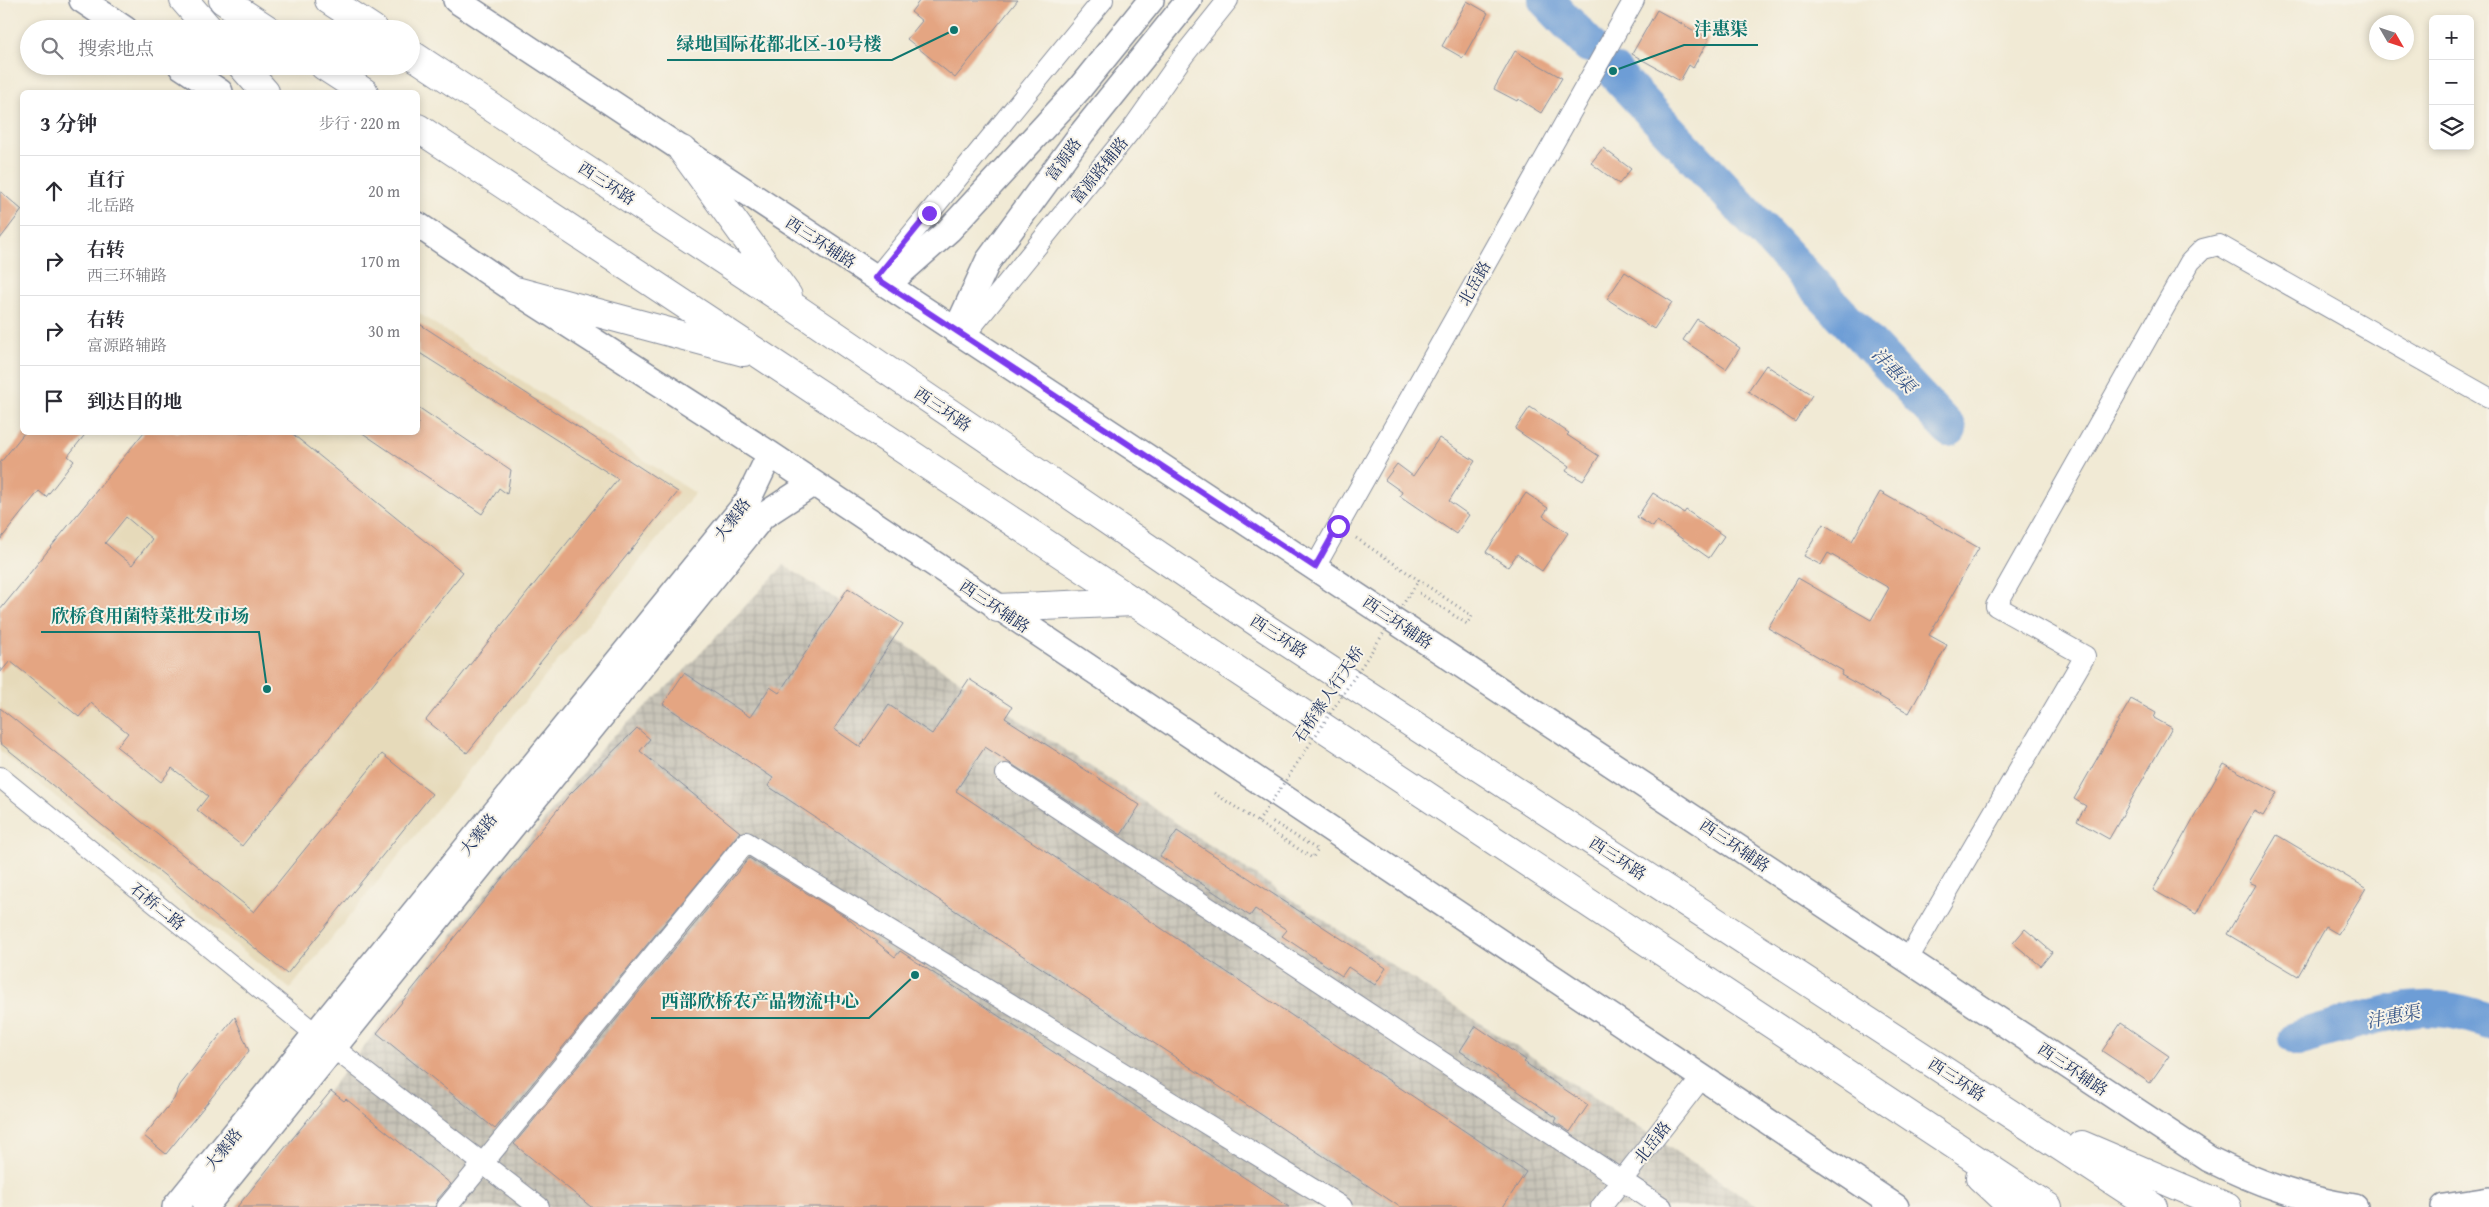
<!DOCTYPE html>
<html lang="zh">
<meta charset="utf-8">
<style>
body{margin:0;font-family:"Gentium Book Plus","Noto Serif SC",serif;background:#f7f7f7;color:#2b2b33}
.controls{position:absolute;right:15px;top:15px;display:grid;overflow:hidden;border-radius:8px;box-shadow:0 2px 8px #0003}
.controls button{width:45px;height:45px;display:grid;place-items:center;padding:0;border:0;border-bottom:1px solid #e1e1e2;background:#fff;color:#2b2b33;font:25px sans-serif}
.compass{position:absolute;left:2369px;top:15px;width:45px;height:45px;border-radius:50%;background:#fff;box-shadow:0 2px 8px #0003;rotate:129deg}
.stop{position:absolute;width:15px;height:15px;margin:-11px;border:4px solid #7c3aed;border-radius:50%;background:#fff}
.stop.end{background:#7c3aed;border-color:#fff;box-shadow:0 1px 5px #0008}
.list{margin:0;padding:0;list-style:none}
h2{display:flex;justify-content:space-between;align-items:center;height:65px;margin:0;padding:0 20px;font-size:21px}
h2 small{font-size:16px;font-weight:400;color:#7c7c81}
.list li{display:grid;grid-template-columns:32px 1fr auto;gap:15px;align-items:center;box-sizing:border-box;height:70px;padding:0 20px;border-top:1px solid #e1e1e2}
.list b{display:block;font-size:19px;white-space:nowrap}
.list p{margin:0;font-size:16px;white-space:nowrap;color:#7c7c81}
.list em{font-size:16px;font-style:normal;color:#7c7c81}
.icon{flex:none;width:28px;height:28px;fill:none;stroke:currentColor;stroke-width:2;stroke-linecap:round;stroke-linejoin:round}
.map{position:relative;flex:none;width:2489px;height:1207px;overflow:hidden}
.search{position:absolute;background:#fff;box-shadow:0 2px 8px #0003;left:20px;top:20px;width:400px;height:55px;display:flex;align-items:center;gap:12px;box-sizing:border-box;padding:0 18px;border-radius:28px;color:#7c7c81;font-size:19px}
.panel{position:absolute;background:#fff;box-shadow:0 2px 8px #0003;left:20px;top:90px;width:400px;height:345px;border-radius:8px}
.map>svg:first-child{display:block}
</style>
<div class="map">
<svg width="2489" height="1207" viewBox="0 0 2489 1207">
<defs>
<pattern id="industrial-grid" width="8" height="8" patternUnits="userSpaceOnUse" patternTransform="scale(1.25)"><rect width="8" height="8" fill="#c8c4b8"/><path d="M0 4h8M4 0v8" fill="none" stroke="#aba9a1"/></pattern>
</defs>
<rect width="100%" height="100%" fill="#f7f3e8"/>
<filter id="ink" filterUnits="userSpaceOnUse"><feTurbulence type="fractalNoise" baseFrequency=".02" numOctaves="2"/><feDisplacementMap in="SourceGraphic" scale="10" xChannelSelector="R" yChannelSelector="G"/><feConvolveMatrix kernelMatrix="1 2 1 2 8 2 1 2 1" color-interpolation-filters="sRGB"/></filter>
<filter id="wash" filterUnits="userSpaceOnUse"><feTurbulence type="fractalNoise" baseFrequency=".0096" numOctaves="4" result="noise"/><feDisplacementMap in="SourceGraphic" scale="20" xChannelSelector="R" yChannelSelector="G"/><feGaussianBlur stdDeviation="1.12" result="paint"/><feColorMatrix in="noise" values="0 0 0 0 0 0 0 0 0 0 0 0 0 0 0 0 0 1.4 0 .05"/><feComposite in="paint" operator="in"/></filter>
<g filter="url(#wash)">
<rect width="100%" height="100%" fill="#f1ead5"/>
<!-- built -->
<path fill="#e6daba" d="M418,313L695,493L290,989L0,751V628L156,433L418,432Z"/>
<!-- industrial -->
<path fill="url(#industrial-grid)" d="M784,565L1760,1207H236L605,744L683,672Z"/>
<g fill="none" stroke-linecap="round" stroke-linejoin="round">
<!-- river -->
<path stroke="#6d9dd6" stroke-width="36" d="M1546,0L1589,45
M1613,71L1949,429
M2297,1038C2336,1028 2393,1007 2433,1009C2452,1009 2471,1015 2489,1021"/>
</g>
<g id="blocks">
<!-- building -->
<path fill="#e4a582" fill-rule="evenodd" d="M920,0H1018L955,78L907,39L922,21L911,12Z
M1467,1L1488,13L1463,58L1442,46Z
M1657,10L1709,39L1693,68L1689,65L1680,81L1632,54Z
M1515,51L1562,78L1541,113L1518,99L1517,101L1494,89Z
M1603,148L1631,169L1619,184L1591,163Z
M0,191L22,210L0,239Z
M1625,272L1672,302L1654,329L1607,299Z
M1697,319L1740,348L1726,369L1683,340Z
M418,323L678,492L467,753L426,720L618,479L418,352Z
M1766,365L1812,395L1795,422L1748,391Z
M418,407L511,470L507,494L499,488L482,514L361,432H418Z
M1530,407L1569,433L1567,435L1599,456L1583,481L1566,471L1569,466L1515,429Z
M25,432H87L68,456L74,461L46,497L39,491L0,540V463Z
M144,432H290L463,572L242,846L197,810L208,796L172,768L161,782L117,747L128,733L91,703L79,717L10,661L0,673V610ZM126,517L152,539L132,565L105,543Z
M1439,438L1475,461L1449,501L1469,515L1456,534L1400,496L1402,492L1385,480L1397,464L1413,476Z
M1880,492L1979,548L1929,635L1947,645L1909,713L1841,675L1843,671L1768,628L1798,578L1871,620L1889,588L1828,553L1821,565L1804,556L1823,524L1852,541Z
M1526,493L1548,508L1543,516L1568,533L1542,571L1517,554L1508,567L1486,552Z
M1653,493L1684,513L1686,510L1724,536L1709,558L1657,521L1653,527L1637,517Z
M848,588L903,624L834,729L860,747L889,705L932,734L969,679L1012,707L1005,718L1140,805L1121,835L985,747L956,791L1526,1172L1503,1207H1400L768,786L773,778L663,704L684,673L750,717L770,687L779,693Z
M2131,699L2156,713L2154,718L2172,728L2109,839L2077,821L2086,806L2074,799Z
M0,708L254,912L382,754L432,794L287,974L0,743Z
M637,728L650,739L640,751L740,832L495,1129L377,1033L570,794Z
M2224,764L2277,793L2263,816L2254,811L2196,914L2153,890Z
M1177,831L1386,968L1375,985L1348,967L1342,976L1282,936L1287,930L1255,909L1250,916L1160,856Z
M2277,835L2366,888L2338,934L2326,927L2298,976L2227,934L2256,885L2249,882Z
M749,858L846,917L895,957L900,951L1289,1207H591L514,1144Z
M2025,929L2052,952L2041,966L2013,943Z
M235,1017L249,1051L166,1154L144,1136L174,1099L180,1085Z
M2121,1023L2169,1056L2150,1083L2102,1051Z
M1476,1026L1526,1060L1524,1062L1588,1105L1570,1132L1555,1122L1557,1118L1460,1051Z
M331,1091L344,1101L346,1099L451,1184L438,1199L435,1207H237Z"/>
</g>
</g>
<g filter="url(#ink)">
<use href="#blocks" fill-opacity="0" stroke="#868c9a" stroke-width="1"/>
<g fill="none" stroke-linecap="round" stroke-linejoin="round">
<defs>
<path id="minor" d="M876,278L1103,0
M964,336L1132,129L1184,55L1228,0
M1315,567L1634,0
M1006,774L1662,1207
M0,777L317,1035L539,1207
M1908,959L2085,656L1996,606L2190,262L2203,249L2219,245L2489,398
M447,1207L746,842L1342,1207
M1601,1207L1703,1076"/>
<path id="major" d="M82,0L125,29
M456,0L2209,1159C2259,1184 2299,1198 2355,1207
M181,66L220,92
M418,225L516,291L770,454L1896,1207
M887,285L949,230L1079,89L1151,0
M956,331L988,261L1082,133L1189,0
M175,1207L747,502L770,454
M205,1207L763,516L812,484
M2444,1207L2489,1200"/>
<path id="highway" d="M184,0L209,29
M223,0L267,29
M329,0L373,29
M411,54L797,309L1267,629L2153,1207
M242,66L265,92
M324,66L364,92
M418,128L2048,1207
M682,150L788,296
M516,291L744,352
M998,608L1134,602
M2082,1145L2227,1207
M1980,1177L2012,1207"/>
</defs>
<!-- minor casing -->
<use href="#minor" stroke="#868c9a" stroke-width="22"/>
<!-- major casing -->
<use href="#major" stroke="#868c9a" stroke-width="28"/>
<!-- highway casing -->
<use href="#highway" stroke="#868c9a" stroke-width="30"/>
<!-- path -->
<path stroke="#868c9a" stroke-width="3" stroke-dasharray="1 4" stroke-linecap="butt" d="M1356,538L1472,616L1467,624L1418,592
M1214,793L1312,858L1318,850L1270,820"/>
<!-- minor -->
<use href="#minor" stroke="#fff" stroke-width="20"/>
<!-- major -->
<use href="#major" stroke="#fff" stroke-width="25"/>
<!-- highway -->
<use href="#highway" stroke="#fff" stroke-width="28"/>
<!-- path-bridge -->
<path stroke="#868c9a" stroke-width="3" stroke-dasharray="1 4" stroke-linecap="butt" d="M1258,822L1419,580"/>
</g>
</g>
<g fill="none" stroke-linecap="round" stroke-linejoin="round" filter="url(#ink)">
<!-- route -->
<path stroke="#7c3aed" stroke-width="6" d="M929,213L876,278L1315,567L1338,526"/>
</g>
<g text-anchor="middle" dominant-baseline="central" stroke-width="4" stroke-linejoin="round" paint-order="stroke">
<!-- street labels -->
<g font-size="16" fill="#1b2f5e" stroke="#f7f3e8">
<text transform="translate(1063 159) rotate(-54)">富源路</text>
<text transform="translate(1099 170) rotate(-51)">富源路辅路</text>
<text transform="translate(607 183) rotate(33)">西三环路</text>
<text transform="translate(821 242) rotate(33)">西三环辅路</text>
<text transform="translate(1474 283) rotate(-61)">北岳路</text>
<text transform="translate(943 409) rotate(34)">西三环路</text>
<text transform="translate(732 519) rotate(-53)">大寨路</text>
<text transform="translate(995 606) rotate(34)">西三环辅路</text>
<text transform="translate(1398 622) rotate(34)">西三环辅路</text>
<text transform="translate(1279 636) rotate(33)">西三环路</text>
<text transform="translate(1328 694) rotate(-56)">石桥寨人行天桥</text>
<text transform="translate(478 834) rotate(-51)">大寨路</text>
<text transform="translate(1735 845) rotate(34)">西三环辅路</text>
<text transform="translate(1618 858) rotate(33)">西三环路</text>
<text transform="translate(158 906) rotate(39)">石桥二路</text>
<text transform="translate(2073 1069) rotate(34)">西三环辅路</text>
<text transform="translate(1957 1079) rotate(33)">西三环路</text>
<text transform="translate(1652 1142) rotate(-52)">北岳路</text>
<text transform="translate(223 1149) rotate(-51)">大寨路</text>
</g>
<!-- water labels -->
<g font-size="18" font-style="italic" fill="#385688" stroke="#f7f3e8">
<text transform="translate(1894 370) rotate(47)">沣惠渠</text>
<text transform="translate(2393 1016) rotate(-11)">沣惠渠</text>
</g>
</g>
<!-- callouts -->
<path fill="none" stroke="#0f766e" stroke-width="2" d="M1613 71L1684 45H1758M954 30L892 60H667M267 689L259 632H41M915 975L869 1018H651"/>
<g fill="#0f766e" stroke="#f7f3e8" stroke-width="2">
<circle cx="1613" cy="71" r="5"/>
<circle cx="954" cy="30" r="5"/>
<circle cx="267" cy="689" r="5"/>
<circle cx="915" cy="975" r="5"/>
</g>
<g font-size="18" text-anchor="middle" font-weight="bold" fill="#0f766e" stroke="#f7f3e8" stroke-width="4" stroke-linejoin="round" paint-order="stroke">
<text x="1721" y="35">沣惠渠</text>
<text x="779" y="50">绿地国际花都北区-10号楼</text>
<text x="150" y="622">欣桥食用菌特菜批发市场</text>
<text x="760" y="1007">西部欣桥农产品物流中心</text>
</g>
</svg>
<div class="controls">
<button>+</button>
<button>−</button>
<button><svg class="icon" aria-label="layers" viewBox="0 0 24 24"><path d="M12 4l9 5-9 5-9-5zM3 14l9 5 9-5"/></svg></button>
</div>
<svg class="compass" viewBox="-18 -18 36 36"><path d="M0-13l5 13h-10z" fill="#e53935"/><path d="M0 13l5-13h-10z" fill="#7c7c81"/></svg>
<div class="stop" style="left:1338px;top:526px"></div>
<div class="stop end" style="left:929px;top:213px"></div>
<div class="search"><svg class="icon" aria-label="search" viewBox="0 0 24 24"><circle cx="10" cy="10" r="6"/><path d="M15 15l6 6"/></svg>搜索地点</div>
<section class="panel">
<h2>3 分钟<small>步行 · 220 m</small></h2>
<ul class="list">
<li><svg class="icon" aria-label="ahead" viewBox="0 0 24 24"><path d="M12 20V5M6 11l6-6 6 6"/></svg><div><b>直行</b><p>北岳路</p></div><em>20 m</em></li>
<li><svg class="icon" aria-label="right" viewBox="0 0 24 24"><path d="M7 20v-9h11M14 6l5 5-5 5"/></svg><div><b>右转</b><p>西三环辅路</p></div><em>170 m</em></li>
<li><svg class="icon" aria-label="right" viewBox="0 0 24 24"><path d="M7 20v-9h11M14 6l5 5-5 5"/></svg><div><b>右转</b><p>富源路辅路</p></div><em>30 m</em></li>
<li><svg class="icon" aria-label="arrive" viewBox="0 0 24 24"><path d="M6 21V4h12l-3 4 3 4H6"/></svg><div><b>到达目的地</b></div></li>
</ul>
</section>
</div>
